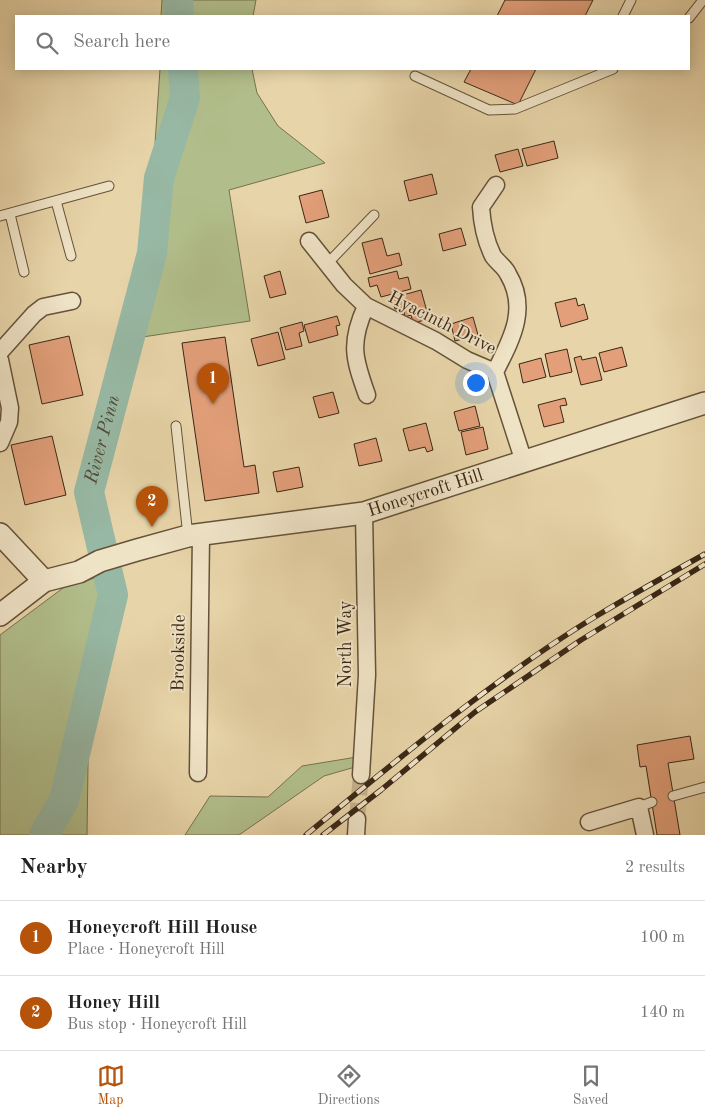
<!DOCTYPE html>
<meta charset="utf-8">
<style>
body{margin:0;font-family:"Old Standard TT",serif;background:#f6f6f6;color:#222}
.you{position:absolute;left:475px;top:382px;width:18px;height:18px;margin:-12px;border:4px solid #fff;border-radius:50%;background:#1a73e8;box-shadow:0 0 0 8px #1a73e833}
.badge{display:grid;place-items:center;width:32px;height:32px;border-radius:50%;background:#b45309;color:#fff;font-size:16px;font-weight:700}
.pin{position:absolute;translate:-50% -41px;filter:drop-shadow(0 1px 2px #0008)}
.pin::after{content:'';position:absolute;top:26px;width:18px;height:15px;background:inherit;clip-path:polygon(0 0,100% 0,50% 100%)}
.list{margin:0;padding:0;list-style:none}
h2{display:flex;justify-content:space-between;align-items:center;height:65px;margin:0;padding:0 20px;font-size:21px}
h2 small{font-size:16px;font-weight:400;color:#767676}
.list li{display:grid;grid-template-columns:32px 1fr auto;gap:15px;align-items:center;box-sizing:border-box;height:75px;padding:0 20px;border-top:1px solid #e0e0e0}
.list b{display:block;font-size:19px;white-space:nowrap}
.list p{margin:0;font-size:16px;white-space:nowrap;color:#767676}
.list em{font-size:16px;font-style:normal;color:#767676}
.icon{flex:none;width:28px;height:28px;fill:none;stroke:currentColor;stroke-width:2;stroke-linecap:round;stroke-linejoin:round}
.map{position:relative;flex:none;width:705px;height:835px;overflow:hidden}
.search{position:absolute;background:#fff;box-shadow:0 2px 12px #0003;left:15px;right:15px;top:15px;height:55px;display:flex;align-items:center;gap:12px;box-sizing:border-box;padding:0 18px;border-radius:0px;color:#767676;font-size:19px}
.sheet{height:215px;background:#fff}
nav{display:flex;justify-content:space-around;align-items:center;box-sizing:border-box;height:70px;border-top:1px solid #e0e0e0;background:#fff;font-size:14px;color:#767676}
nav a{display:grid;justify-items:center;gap:2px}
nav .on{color:#b45309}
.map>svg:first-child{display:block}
</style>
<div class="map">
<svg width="705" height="835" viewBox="0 0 705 835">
<rect width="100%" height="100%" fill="#e7d4a8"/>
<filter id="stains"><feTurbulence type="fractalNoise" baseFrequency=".004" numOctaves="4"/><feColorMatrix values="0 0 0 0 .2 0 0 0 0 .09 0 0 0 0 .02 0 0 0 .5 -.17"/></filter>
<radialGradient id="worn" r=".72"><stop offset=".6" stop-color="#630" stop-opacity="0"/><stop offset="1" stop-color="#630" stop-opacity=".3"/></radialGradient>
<!-- green -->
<path fill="#b1be8b" stroke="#767250" d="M162,0H256L253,16H161Z
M160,69H252L257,93L278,126L325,163L229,190L250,321L129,339L148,248Z
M119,570L89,694L87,835H0V635L63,588Z
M363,756L362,765L324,776L239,835H185L210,796L268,797L302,766Z"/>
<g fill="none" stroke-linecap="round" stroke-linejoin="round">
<!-- river -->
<g stroke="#97b8a4" stroke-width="30">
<path d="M178,0L179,16"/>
<path id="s1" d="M44,835L64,800L113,595L89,492L152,253L159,178L185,98L183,69"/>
</g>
</g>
<!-- building -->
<path fill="#e29f79" stroke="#3a2715" d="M505,0H593L585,16H497Z
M471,69H536L518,105L464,82Z
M554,141L558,158L527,166L522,149Z
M518,149L523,166L500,172L495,155Z
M432,174L437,194L409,201L404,181Z
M322,190L329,217L306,223L299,196Z
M461,228L466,245L443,251L439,234Z
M382,238L387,256L399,253L402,265L370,274L362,243Z
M280,271L286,294L270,298L264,276Z
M397,271L399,279L408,277L411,289L381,297L377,285L370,287L368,278Z
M421,290L429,319L413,323L411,315L405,317L403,307L395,309L392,298Z
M576,298L578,306L584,304L588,319L561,327L555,303Z
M337,316L340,325L336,326L338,335L309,343L304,325Z
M473,317L478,335L455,341L451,324Z
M302,322L304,331L299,333L302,346L286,350L280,328Z
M278,332L285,359L258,366L251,339Z
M69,336L83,395L42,404L29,345Z
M225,337L244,467L255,465L259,493L205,501L182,343Z
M622,347L627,366L604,372L599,353Z
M567,349L572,372L550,377L545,354Z
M581,356L582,360L596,357L602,380L581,385L574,358Z
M541,358L546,377L523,383L519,364Z
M333,392L339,413L319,418L313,397Z
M565,398L567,405L560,406L564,422L544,427L538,405Z
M475,406L480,426L459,431L454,412Z
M426,423L433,450L427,452L425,447L409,451L403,429Z
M483,427L488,449L466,455L461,432Z
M52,436L66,495L25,505L11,445Z
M376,438L382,461L359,466L354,444Z
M299,467L303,487L277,492L273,472Z
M690,736L694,759L668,763L680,835H657L646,766L640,767L637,745Z"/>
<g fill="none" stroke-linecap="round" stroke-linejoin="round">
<!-- minor-tunnel -->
<path stroke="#c4b18b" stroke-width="16" stroke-dasharray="16 8" stroke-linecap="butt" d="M357,819L361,775"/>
<defs>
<path id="service" d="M623,16L631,0
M689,18L703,0
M415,76L489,110L515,109L613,69
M56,201L71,256
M10,214L24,272
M0,216L109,186
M328,263L374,215
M176,426L188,536
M673,796L705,787
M639,807L652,802"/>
<path id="minor" d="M309,241L344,285L366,306L436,341L467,360L495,372L524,462
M366,306C349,343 354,359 367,395
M0,352L34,314L43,307L72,301
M0,360L10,408L9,422L0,443
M495,372C511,340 529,309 508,274C505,267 497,262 493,256C485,240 482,224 481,207L496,185
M198,773L201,534
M361,775L367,675L364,513
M589,822L639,807L645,835
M356,835L357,819"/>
<g id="tertiary">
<path d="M0,534L44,581"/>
<path id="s2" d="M0,615L44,581L79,572L100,561L137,550L188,536L364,513L705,403"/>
</g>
</defs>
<!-- service casing -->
<use href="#service" stroke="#65523a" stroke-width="11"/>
<!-- minor casing -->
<use href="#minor" stroke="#65523a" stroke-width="19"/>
<!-- tertiary casing -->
<use href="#tertiary" stroke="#65523a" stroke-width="24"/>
<!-- service -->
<use href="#service" stroke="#efe3c6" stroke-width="9"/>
<!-- minor -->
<use href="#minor" stroke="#efe3c6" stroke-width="16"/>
<!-- tertiary -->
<use href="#tertiary" stroke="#efe3c6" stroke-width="21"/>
<defs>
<path id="rail" d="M306,835C398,759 491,681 593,618C630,596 667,575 705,554
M323,835L381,790L475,712L581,640L705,564"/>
</defs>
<!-- rail casing -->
<use href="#rail" stroke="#3a2715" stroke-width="5.5"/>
<!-- rail -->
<use href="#rail" stroke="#efe3c6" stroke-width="4" stroke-dasharray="11" stroke-linecap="butt"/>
</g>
<g text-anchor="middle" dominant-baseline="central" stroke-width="4" stroke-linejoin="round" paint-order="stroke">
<!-- street labels -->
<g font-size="18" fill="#3a2715" stroke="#efe3c6">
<text transform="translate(442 323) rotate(27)">Hyacinth Drive</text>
<text stroke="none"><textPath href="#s2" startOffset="449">Honeycroft Hill</textPath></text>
<text transform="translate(346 644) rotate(-90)">North Way</text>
<text transform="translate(179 653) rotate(-89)">Brookside</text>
</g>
<!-- water labels -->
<g font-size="19" font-style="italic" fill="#514b39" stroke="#efe3c6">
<text stroke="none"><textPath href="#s1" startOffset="411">River Pinn</textPath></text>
</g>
</g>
<rect width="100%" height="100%" filter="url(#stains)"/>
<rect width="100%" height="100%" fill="url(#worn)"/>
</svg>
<div class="you"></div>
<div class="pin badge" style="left:213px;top:404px">1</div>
<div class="pin badge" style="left:152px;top:527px">2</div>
<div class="search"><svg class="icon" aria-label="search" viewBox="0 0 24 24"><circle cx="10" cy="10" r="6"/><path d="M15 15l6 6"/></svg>Search here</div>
</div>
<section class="sheet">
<h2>Nearby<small>2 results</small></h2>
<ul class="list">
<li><span class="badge">1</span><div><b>Honeycroft Hill House</b><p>Place · Honeycroft Hill</p></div><em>100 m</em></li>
<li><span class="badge">2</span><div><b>Honey Hill</b><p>Bus stop · Honeycroft Hill</p></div><em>140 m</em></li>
</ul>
</section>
<nav>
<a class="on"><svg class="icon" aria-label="map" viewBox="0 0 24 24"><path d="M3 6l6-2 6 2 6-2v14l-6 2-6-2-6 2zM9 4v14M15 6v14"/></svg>Map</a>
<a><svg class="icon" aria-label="directions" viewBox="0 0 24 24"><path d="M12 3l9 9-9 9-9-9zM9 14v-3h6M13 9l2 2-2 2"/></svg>Directions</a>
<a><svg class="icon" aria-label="saved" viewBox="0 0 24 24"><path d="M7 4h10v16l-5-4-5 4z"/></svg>Saved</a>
</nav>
